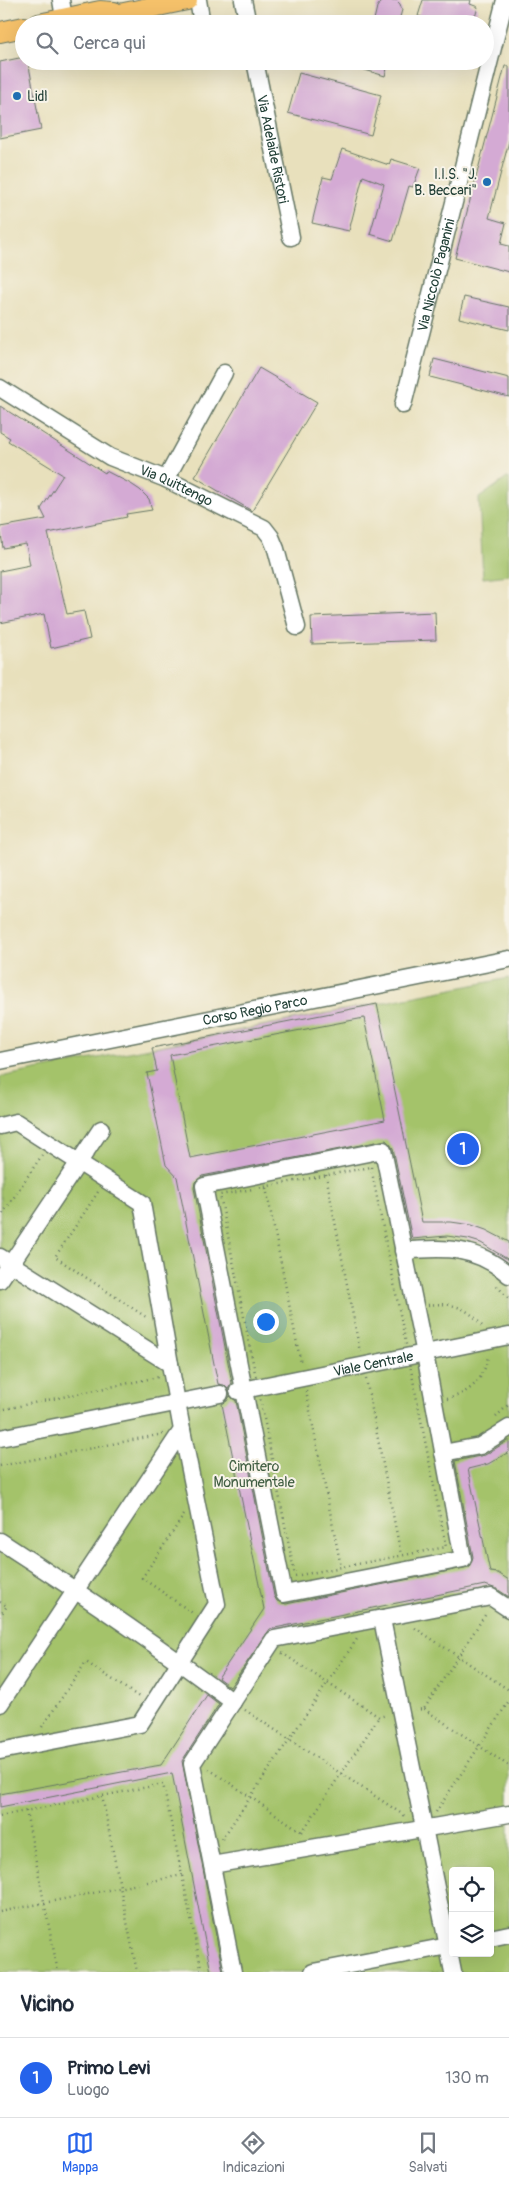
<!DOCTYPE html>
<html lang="it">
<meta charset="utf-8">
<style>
body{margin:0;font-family:Pangolin,sans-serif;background:#f6f6f7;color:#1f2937}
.controls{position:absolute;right:15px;bottom:15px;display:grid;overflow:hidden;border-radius:5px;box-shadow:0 5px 20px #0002}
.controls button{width:45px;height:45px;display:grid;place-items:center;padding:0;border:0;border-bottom:1px solid #e0e1e3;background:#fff;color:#1f2937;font:25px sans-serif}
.you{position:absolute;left:265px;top:1321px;width:18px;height:18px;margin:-12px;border:4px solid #fff;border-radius:50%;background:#1a73e8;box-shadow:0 0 0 8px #1a73e833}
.badge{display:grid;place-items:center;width:32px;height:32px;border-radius:50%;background:#2563eb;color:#fff;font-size:16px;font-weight:700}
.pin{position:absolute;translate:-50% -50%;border:2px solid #fff;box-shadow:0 1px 5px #0006}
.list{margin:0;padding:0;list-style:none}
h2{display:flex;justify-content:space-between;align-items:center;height:65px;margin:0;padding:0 20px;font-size:21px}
h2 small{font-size:16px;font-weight:400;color:#747a83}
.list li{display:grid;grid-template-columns:32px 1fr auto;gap:15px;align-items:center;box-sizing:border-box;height:80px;padding:0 20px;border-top:1px solid #e0e1e3}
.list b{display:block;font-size:19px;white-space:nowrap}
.list p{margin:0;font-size:16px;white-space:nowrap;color:#747a83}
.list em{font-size:16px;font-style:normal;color:#747a83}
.icon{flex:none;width:28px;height:28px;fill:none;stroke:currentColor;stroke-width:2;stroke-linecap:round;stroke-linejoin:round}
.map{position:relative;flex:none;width:509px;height:1972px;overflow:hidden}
.search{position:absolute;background:#fff;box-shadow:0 5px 20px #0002;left:15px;right:15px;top:15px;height:55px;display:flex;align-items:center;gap:12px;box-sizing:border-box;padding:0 18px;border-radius:28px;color:#747a83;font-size:19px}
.sheet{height:145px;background:#fff}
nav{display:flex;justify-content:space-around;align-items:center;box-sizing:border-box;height:70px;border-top:1px solid #e0e1e3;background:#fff;font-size:14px;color:#747a83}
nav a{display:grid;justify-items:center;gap:2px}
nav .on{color:#2563eb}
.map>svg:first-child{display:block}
</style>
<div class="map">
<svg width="509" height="1972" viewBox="0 0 509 1972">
<rect width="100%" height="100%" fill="#f7f3e8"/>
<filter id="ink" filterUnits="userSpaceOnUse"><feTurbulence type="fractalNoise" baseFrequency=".02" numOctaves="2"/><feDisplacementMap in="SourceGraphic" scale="10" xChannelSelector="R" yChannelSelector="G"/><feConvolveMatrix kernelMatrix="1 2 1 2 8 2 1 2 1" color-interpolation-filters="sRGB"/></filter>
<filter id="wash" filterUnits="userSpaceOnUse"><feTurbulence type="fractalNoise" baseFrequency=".0096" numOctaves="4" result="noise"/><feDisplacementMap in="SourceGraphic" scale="20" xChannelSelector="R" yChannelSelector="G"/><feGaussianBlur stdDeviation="1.12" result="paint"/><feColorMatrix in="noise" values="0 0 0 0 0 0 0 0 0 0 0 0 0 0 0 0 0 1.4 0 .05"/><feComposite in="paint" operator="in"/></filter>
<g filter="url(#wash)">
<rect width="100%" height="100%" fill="#e8e0bc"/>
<!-- green -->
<path fill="#a4c36b" stroke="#628050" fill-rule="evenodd" d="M507,478H509V575L483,578L479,498Z
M509,978V1972H0V1077ZM453,1871H490V1953H453Z"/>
<g id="blocks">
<!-- building -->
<path fill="#d4aad4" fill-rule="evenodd" d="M382,0H396L400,4L402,10L398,24H373L377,7Z
M423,0H471L470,4L478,7L473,24H445L418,16Z
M24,57V61H28L41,130L0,138V62Z
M346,61H389L385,76L345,64Z
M505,66H509V141L489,218L506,223L501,244L509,246V272L455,258Z
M299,73L381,95L371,135L288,113Z
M342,149L389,165L391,159L420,168L413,187L409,186L393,241L370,234L384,184L363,176L349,231L312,223L323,177L332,179Z
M464,297L509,307V330L459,318Z
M434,359L509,378V397L430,377Z
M259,368L317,402L252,511L195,477Z
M0,406L105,473L106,471L131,484L140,490L149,499L152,510L126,514L127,517L48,533L67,614L84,611L90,639L51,648L44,614L0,623V571L30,565L26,544L3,548L0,527L46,519L41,509L63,475L8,441L10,438L0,432Z
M435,612L436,640L312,644L311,617Z
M377,1004L422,1222H451L472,1225L486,1230L509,1242V1260L481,1243L468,1239L447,1236L412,1239L393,1148L386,1140L202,1176L195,1182L194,1188L232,1383L228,1389L224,1385L218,1384L177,1177L166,1165L147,1073L157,1071L152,1048ZM364,1018L385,1120L190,1158L170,1055Z
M230,1396L236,1401L274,1596L277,1601L286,1604L469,1567L473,1557L455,1461L485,1455L509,1440V1452L488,1464L468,1469L490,1572L498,1573L509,1580V1597L497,1589L485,1585L270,1629L230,1687L218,1678L264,1609L222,1404L227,1401Z
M207,1695L219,1704L182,1761L223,1972H211L172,1773L0,1807V1794L161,1765Z"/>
</g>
</g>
<g filter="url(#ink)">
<use href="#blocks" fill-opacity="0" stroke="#657664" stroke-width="1"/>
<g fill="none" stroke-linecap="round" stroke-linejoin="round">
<defs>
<g id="minor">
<path d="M61,0L65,24"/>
<path d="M198,0L202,24"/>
<path d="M243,0L248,24"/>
<path id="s1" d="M255,61L291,237"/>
<path id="s2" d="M0,388L110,457L166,479L264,528L271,537L276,549L297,627"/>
<path id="s3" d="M403,405L505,0"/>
<path d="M166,479L224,373"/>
<path id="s4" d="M0,1061L509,959"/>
<path d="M0,1126L16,1122L142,1203L170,1364"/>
<path d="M383,1150L425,1354L463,1559L284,1594L204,1186Z"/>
<path d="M403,1251C444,1247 476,1246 509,1275"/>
<path d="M0,1257L170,1364L182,1430L0,1704"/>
<path d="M0,1280L101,1129"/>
<path id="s5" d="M238,1391L509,1336"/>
<path d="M0,1438L220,1394"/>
<path d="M443,1453L480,1446L509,1428"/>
<path d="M0,1541C79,1592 158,1645 233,1702"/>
<path d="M382,1619L453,1972"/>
<path d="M0,1751L140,1724L217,1604L182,1430"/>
<path d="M212,1865L509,1814"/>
<path d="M490,1938L509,1934"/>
<path d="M233,1972L192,1764L274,1639L491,1597L509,1609"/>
<path d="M313,1972L453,1945"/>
</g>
<path id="major" d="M39,24L100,11L114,12
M98,24L124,13L187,0
M0,32L24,27"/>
</defs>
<!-- minor casing -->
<use href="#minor" stroke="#657664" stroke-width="19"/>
<!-- major casing -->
<use href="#major" stroke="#657664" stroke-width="22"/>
<!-- path -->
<path stroke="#657664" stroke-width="2.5" stroke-dasharray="1 4" stroke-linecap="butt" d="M371,1167L446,1547L295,1576L220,1195Z
M326,1175L360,1352
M266,1188L301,1364
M98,1192L55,1257L146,1317
M0,1218L42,1155
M497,1286L509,1299
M428,1305C451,1302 468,1307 482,1326
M366,1379L401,1555
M306,1391L341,1567
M447,1399C470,1393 484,1380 488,1356
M0,1410L158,1377
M496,1417L509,1404
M0,1466L163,1434
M184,1515L142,1578L194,1614
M0,1602L7,1606L0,1616
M415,1628L509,1690
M282,1653L379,1717L387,1715
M424,1709L509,1766
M245,1710L405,1816
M415,1710L424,1709L487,1612
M42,1727L86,1662L139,1697
M209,1769L302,1832V1834
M102,1796L137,1972
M26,1811L58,1972
M436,1812L509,1701
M0,1816L163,1784L202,1972
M302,1832L379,1717
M222,1839L357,1639
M0,1912L182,1875"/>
<!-- minor -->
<use href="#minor" stroke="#fff" stroke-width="16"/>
<!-- major -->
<use href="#major" stroke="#f5c16b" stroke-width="20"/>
</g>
</g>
<!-- markers -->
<g fill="#1f6fb2" stroke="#f7f3e8" stroke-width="2">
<circle cx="17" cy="96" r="5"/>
<circle cx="487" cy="182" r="5"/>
</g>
<g text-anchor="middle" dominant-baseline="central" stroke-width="4" stroke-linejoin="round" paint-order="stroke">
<!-- poi labels -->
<g font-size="14" fill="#1f3d34" stroke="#f7f3e8" text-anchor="start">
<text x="27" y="96">Lidl</text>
<text x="477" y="174" text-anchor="end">I.I.S. "J.<tspan x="477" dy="16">B. Beccari"</tspan></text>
</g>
<!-- street labels -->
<g font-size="14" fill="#1f3d34" stroke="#f7f3e8">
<text stroke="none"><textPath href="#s1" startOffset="90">Via Adelaide Ristori</textPath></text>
<text stroke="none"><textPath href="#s3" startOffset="134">Via Niccolò Paganini</textPath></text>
<text stroke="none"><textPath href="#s2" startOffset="202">Via Quittengo</textPath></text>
<text stroke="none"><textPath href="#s4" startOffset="260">Corso Regio Parco</textPath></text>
<text stroke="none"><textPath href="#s5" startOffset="138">Viale Centrale</textPath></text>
</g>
<!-- park labels -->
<g font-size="14" fill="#405e42" stroke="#f7f3e8">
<text x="254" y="1466">Cimitero<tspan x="254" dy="16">Monumentale</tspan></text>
</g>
</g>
</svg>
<div class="controls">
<button><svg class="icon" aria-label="locate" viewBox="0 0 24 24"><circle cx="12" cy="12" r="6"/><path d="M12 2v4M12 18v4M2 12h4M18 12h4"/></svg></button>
<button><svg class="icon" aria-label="layers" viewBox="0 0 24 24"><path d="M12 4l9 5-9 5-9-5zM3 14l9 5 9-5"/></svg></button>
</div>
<div class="you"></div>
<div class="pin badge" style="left:463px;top:1149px">1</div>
<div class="search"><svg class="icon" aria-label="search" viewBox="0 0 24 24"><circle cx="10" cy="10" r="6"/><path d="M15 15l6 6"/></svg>Cerca qui</div>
</div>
<section class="sheet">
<h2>Vicino<small></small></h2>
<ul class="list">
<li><span class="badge">1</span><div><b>Primo Levi</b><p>Luogo</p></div><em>130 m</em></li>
</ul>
</section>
<nav>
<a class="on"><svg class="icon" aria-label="map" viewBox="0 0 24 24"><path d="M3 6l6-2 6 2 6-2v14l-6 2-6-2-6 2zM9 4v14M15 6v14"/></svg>Mappa</a>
<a><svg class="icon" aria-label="directions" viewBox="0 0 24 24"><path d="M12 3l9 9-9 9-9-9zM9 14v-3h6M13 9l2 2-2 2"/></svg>Indicazioni</a>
<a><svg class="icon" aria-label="saved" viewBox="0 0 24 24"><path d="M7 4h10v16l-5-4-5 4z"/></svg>Salvati</a>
</nav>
